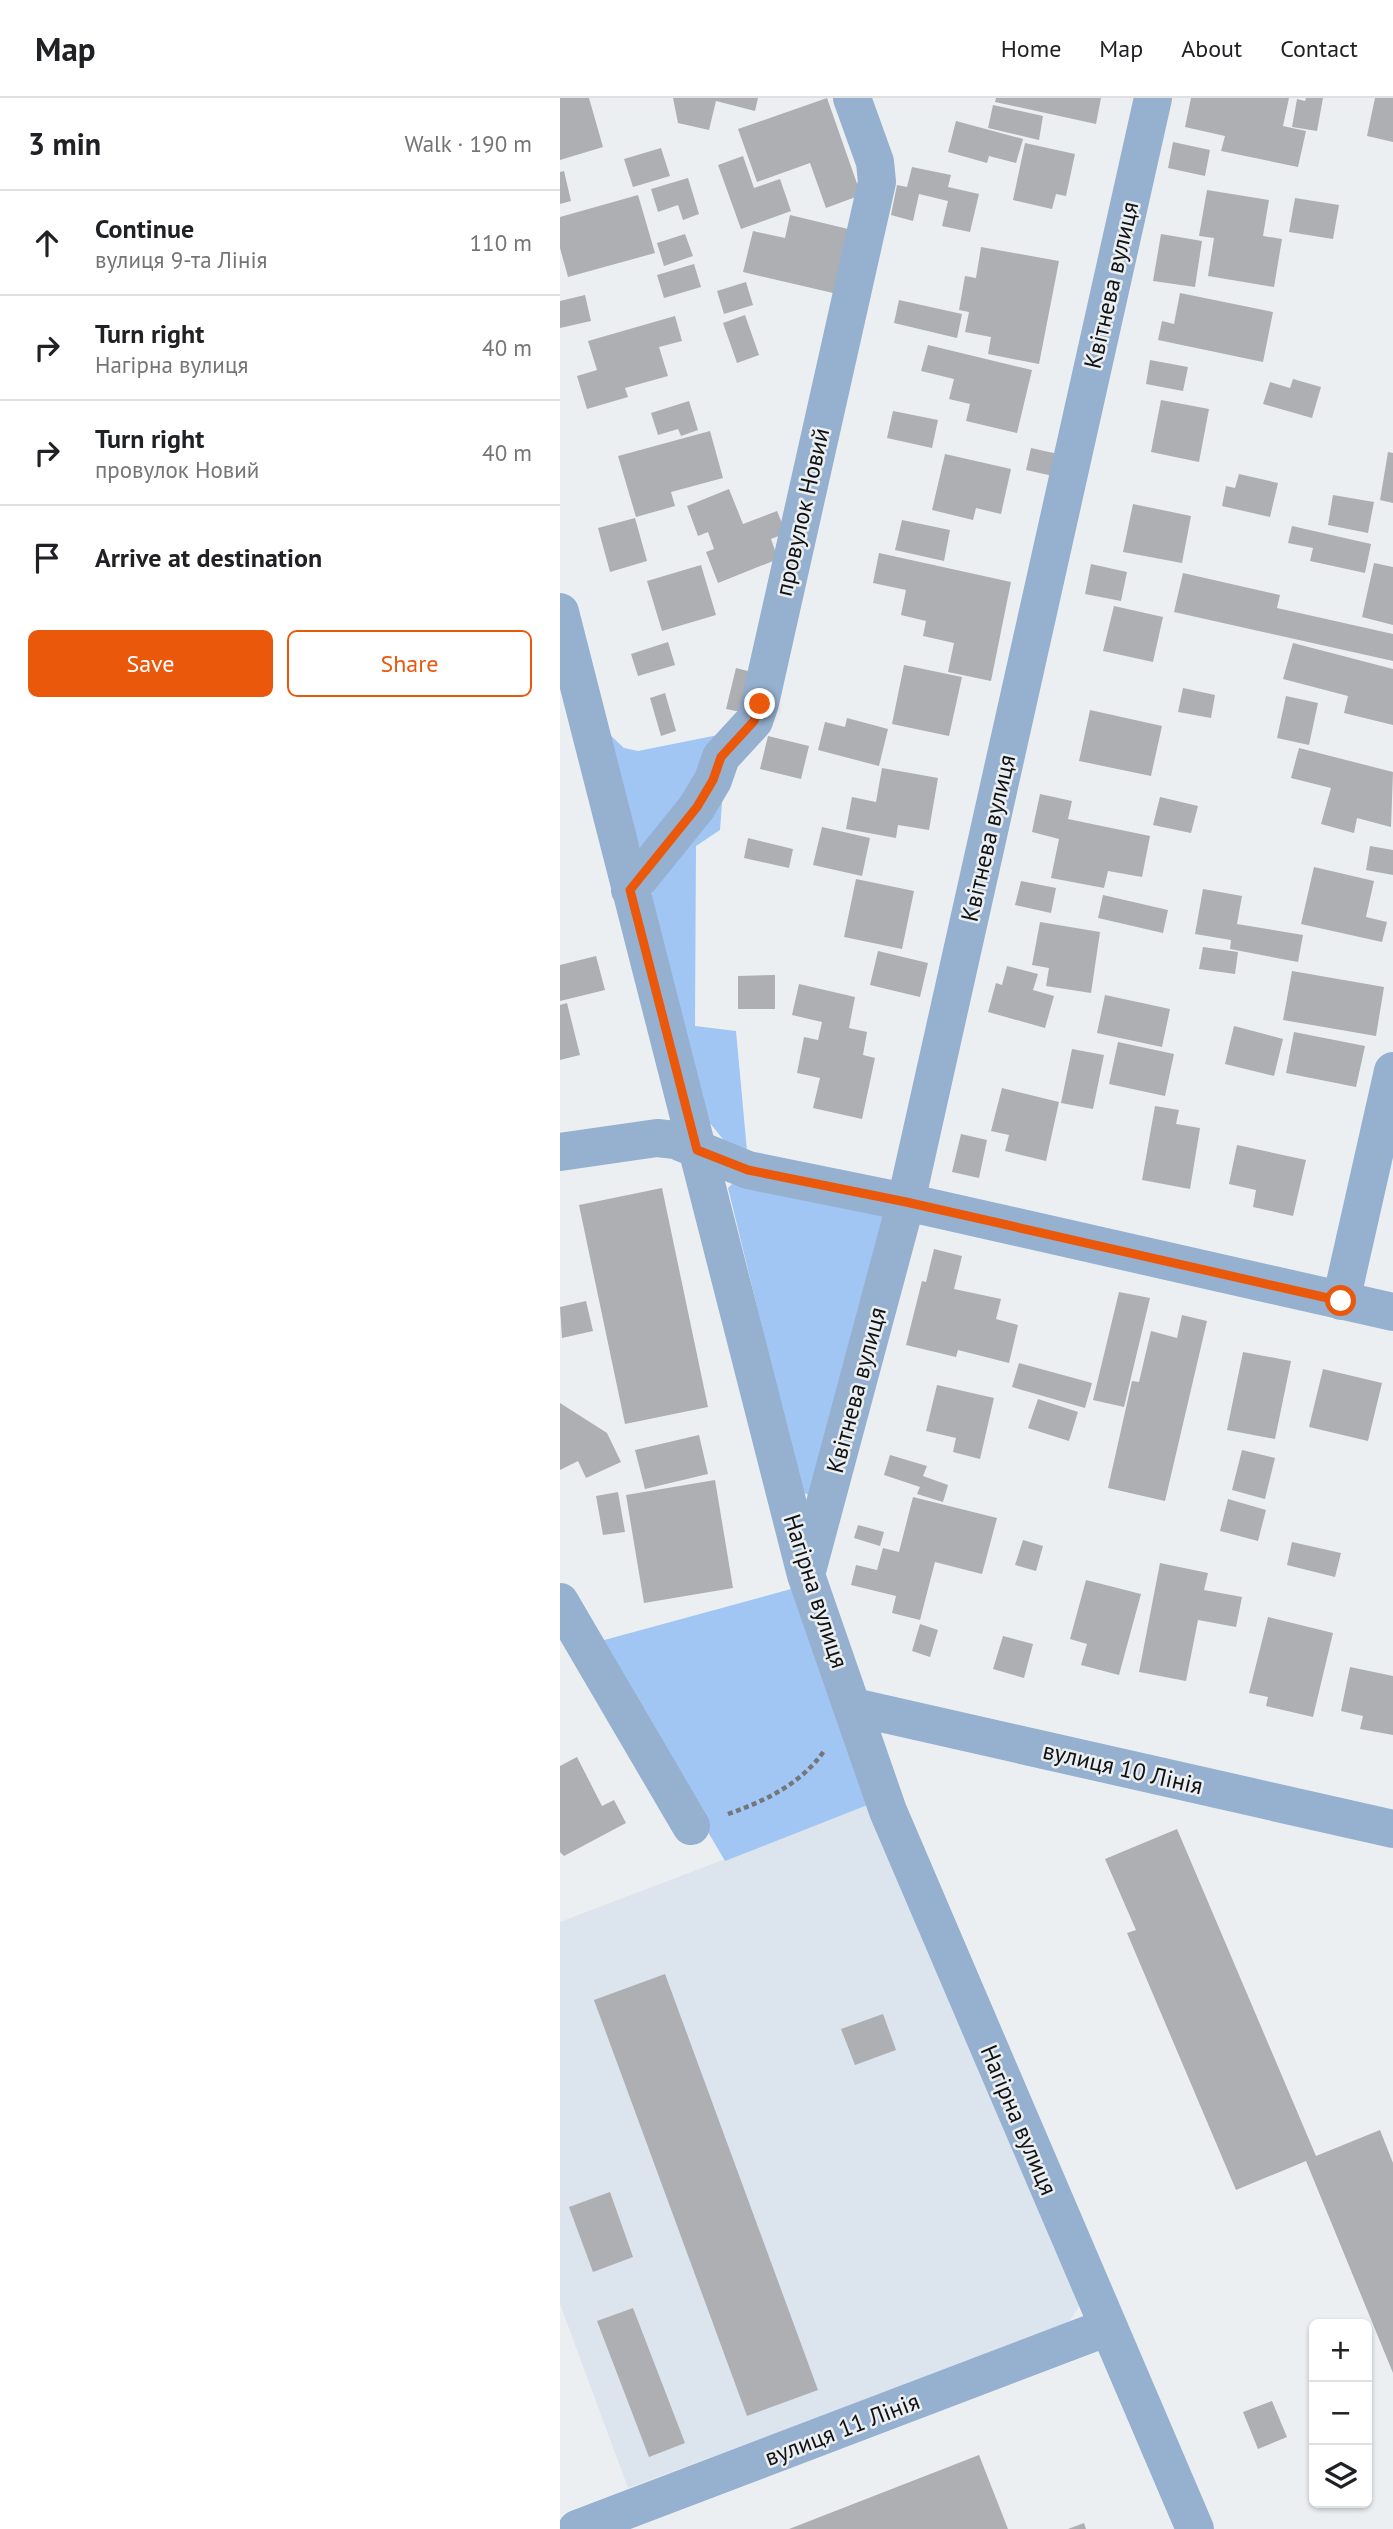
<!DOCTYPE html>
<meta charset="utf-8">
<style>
body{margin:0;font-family:"PT Sans",sans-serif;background:#f2f2f2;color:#202124}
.controls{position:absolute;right:21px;bottom:21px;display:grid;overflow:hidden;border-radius:10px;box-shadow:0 2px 5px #0004}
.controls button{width:63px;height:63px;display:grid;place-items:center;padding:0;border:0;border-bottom:2px solid #e0e0e0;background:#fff;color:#202124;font:35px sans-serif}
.stop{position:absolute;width:21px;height:21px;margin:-16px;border:5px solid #ea580c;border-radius:50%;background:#fff}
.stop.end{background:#ea580c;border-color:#fff;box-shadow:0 2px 7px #0008}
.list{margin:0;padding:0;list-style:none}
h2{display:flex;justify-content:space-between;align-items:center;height:91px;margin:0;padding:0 28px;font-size:30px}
h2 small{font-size:23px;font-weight:400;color:#757577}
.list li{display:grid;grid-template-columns:46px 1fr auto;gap:21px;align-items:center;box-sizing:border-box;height:105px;padding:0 28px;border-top:2px solid #e0e0e0}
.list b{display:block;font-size:26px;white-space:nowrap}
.list p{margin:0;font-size:23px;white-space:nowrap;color:#757577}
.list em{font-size:23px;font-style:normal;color:#757577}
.actions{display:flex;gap:14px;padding:21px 28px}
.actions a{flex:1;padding:16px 0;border:2px solid #ea580c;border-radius:10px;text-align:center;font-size:24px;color:#ea580c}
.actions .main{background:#ea580c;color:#fff}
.icon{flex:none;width:38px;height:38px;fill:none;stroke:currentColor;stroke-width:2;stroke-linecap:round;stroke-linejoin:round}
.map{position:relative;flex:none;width:833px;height:2431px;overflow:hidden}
header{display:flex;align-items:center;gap:42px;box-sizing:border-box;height:98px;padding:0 35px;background:#fff;border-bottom:2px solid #e0e0e0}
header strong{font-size:33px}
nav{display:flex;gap:38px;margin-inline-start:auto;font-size:24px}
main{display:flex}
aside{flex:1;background:#fff}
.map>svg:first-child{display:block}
</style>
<header>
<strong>Map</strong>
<nav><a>Home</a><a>Map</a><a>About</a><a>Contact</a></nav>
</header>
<main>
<aside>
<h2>3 min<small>Walk · 190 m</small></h2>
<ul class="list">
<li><svg class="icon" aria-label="ahead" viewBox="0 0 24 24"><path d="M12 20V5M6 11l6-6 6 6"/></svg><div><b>Continue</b><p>вулиця 9-та Лінія</p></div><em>110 m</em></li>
<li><svg class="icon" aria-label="right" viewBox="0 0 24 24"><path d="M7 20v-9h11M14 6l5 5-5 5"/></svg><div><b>Turn right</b><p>Нагірна вулиця</p></div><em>40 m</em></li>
<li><svg class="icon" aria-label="right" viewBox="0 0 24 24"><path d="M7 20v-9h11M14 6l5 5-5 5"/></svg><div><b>Turn right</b><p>провулок Новий</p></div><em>40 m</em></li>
<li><svg class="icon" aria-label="arrive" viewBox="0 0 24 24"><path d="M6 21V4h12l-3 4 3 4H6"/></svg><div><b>Arrive at destination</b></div></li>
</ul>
<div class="actions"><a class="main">Save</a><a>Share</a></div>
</aside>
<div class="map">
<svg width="833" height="2431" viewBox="0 0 833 2431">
<rect width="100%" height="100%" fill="#eceff2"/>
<!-- built -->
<path fill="#dce4ed" d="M310,1706L520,2207L507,2227L68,2390L0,2206V1824Z"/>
<!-- green -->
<path fill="#a1c6f4" d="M178,633L83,752L76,744L48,635L64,650L78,653Z
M164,678L160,732L136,748L135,928L176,933L187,1053L166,1045L141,1014L88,809L98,777Z
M172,1086L325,1115L253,1399L242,1394L170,1098L168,1090Z
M231,1491L310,1706L165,1763L37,1544Z"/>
<!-- building -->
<path fill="#adafb3" d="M0,0H29L43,49L0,62Z
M113,0H198L195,13L156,3L149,32L118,25Z
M267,0L301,97L266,110L250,65L197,84L178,31Z
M436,0H541L536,26L435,4Z
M631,0H729L723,28L746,33L738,69L661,53L665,38L625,29Z
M746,0H763L757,33L732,29L737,1L745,3Z
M815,0H833V44L807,38Z
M433,7L483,18L479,42L428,30Z
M396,23L463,41L456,65L429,58L427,65L388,54Z
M613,44L650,52L645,78L608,70Z
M465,45L515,56L506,98L496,96L492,111L453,102Z
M101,50L110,78L73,89L64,61Z
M183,58L194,90L220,81L231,113L181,131L158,67Z
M352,69L391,77L388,89L419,96L410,134L382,128L388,103L359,96L353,123L331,117L337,87L347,89Z
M4,73L11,103L0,106V74Z
M128,80L139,116L123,122L118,107L98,114L91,91Z
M647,92L709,102L703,138L722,141L714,189L648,178L654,140L639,138Z
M78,97L95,155L8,179L0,150V119Z
M735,100L779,107L773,141L729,134Z
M230,117L288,131L273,195L183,174L193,133L225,140Z
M125,136L133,158L104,168L97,145Z
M601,136L642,143L635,189L593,183Z
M421,149L499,163L479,266L428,256L431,239L405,234L409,214L399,212L405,178L416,180Z
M134,166L141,189L104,200L97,177Z
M186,184L193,207L164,216L157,193Z
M620,195L713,214L703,264L598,242L602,223L614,226Z
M25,197L31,223L0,230V203Z
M339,202L402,216L397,240L334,225Z
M185,217L199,257L177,265L163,225Z
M115,218L122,243L99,249L108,278L65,290L68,299L27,311L17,278L37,272L28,243Z
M368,247L472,272L457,335L406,323L410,306L389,301L394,281L361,273Z
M590,262L628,269L623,293L586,286Z
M733,281L761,289L752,320L703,306L710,284L730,290Z
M601,302L649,311L639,364L591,354Z
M129,303L138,332L121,338L118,331L98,337L91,315Z
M333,313L378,322L372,350L327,340Z
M150,333L163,380L111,394L115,408L76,419L58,358Z
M471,350L498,356L493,378L466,372Z
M828,354L833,355V405L820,402Z
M385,356L451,371L441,416L416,410L413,422L372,412Z
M679,376L718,385L710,419L662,408L666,388L675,390Z
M169,391L183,426L217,413L226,435L211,441L218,461L158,485L146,454L154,451L148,434L138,438L127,408Z
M773,397L814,404L808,435L768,427Z
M573,406L631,418L622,465L563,454Z
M75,420L87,463L50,474L38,430Z
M342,422L390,432L384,463L335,452Z
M732,428L811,446L805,475L750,463L753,450L728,445Z
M319,455L451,484L431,583L388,574L394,545L363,538L366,523L341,517L346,492L313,485Z
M814,465L833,469V527L802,519Z
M531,466L567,474L561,503L525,496Z
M141,467L156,517L102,533L87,483Z
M623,475L720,497L717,510L833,536V563L614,514Z
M554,508L603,519L593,564L543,553Z
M108,544L115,567L78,578L71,556Z
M733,545L833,571V627L784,615L788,598L723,581Z
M344,567L402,579L389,638L332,626Z
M176,570L196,575L186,615L166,611Z
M623,590L655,597L651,620L618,614Z
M105,595L116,633L101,638L90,600Z
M726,598L758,605L749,647L717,640Z
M530,612L602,628L591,678L519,663Z
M287,620L328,631L319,668L258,652L265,624L285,629Z
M208,638L249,648L241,681L200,671Z
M739,650L833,674L831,729L797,720L794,735L761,726L771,690L731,680Z
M322,670L378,680L369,732L338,727L336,740L286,731L292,699L316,704Z
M480,696L512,703L508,721L590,738L582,779L548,773L544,790L491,780L499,741L472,734Z
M600,699L638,708L631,735L593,727Z
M262,729L310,740L302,778L253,767Z
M188,740L233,751L229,770L184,760Z
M810,748L833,752V777L806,772Z
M754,769L814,783L806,819L827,824L822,844L741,826Z
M296,781L354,793L342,851L284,839Z
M461,783L496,790L491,815L455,807Z
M643,791L682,798L677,826L743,837L738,864L670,851L671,842L635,836Z
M543,797L608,812L603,835L538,820Z
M480,824L540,834L531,895L486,888L489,870L472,867Z
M643,849L678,854L675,876L639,871Z
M318,853L368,865L360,899L310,887Z
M36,858L45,892L0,903V867Z
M447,868L478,876L473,892L494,898L485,930L428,914L436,885L442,887Z
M732,873L824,889L816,938L723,922Z
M215,877V911H178V878Z
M239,886L295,899L289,930L307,934L303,957L315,960L302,1021L253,1010L260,980L237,975L244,939L258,942L262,924L232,917Z
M545,897L610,911L602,949L537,935Z
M7,905L20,957L0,962V907Z
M674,928L723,941L714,978L665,966Z
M734,934L805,948L796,989L726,975Z
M558,944L614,956L605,998L549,986Z
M512,951L544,957L533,1011L501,1005Z
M442,990L499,1004L486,1063L445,1053L449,1037L431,1033Z
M595,1008L619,1012L616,1026L640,1030L630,1091L582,1082Z
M401,1036L427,1042L419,1080L392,1074Z
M677,1047L746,1062L733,1118L693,1109L696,1092L669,1086Z
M102,1090L148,1309L65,1326L19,1107Z
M374,1151L402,1158L394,1191L441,1201L436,1221L458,1227L449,1265L398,1252L396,1259L346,1247L362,1183L366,1184Z
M559,1194L590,1200L564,1309L533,1302Z
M26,1203L33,1233L2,1240L0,1209Z
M622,1217L647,1223L605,1403L548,1390L572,1283L579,1284L591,1233L617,1240Z
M683,1254L731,1263L715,1341L667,1332Z
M459,1265L532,1285L525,1310L452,1289Z
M763,1271L822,1285L808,1343L749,1329Z
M377,1287L434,1300L420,1361L393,1354L396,1340L366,1333Z
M478,1301L518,1314L509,1343L468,1330Z
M0,1305L47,1335L61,1364L26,1380L18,1363L0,1372Z
M139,1337L148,1376L85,1391L75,1352Z
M682,1352L715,1360L705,1401L672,1392Z
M330,1357L367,1368L363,1378L388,1387L383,1404L357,1396L360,1389L324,1377Z
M155,1382L173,1490L84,1505L66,1397Z
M58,1394L65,1434L43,1437L36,1398Z
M353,1399L437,1420L422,1476L375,1464L360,1522L332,1515L336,1498L291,1487L296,1467L317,1472L323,1450L339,1454Z
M668,1401L706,1412L698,1443L660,1433Z
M298,1427L324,1434L320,1448L294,1440Z
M463,1442L483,1448L476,1473L455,1467Z
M732,1444L781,1455L775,1479L727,1467Z
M600,1465L648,1475L644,1492L682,1499L676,1529L638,1522L626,1583L579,1574Z
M526,1482L581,1496L559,1577L521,1567L527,1546L510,1541Z
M708,1519L773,1535L753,1619L706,1608L708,1599L689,1595Z
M360,1526L378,1532L370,1559L352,1553Z
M443,1538L473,1546L464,1580L433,1571Z
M790,1569L833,1578V1637L800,1631L803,1618L781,1613Z
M17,1659L42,1708L54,1702L66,1725L4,1758L0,1754V1668Z
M617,1731L756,2058L820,2032L833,2065V2275L746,2063L676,2092L567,1835L576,1832L545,1761Z
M105,1876L258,2292L187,2318L34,1902Z
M323,1916L336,1952L295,1967L281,1931Z
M50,2094L73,2159L33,2174L9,2109Z
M73,2210L125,2345L89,2359L37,2223Z
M712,2303L727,2339L698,2351L683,2314Z
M419,2357L448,2431H229Z
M524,2425L526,2431H508Z"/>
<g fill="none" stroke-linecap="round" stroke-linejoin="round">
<!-- path -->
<path stroke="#747678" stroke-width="4.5" stroke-dasharray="5 3.5" stroke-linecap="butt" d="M168,1716C205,1703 241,1686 264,1653"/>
<!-- minor -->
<path stroke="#96b0d0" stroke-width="38" d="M0,514L246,1477L328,1713L635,2431
M70,792L137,709L153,682L161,659L194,623L200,605L317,84L315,64L292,0
M0,1054L97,1040L115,1042L188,1072L346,1104L833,1214
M781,1203L833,973
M247,1473L346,1104L593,0
M0,1504L131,1728
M294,1609L833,1731
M17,2431L548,2229"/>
</g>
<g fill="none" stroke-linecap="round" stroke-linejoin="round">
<!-- route -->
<path stroke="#ea580c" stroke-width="9" d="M200,606L194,623L161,659L153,682L137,709L70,792L137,1052L188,1072L346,1104L781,1203"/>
</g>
<g text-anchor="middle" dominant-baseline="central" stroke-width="5" stroke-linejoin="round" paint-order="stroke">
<!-- street labels -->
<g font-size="24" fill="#111213" stroke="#eceff2">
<text transform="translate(551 187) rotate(-77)">Квітнева вулиця</text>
<text transform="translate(242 414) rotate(-77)">провулок Новий</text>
<text transform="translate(428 740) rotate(-77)">Квітнева вулиця</text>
<text transform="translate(296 1292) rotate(-75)">Квітнева вулиця</text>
<text transform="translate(256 1493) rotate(72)">Нагірна вулиця</text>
<text transform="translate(563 1670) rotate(13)">вулиця 10 Лінія</text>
<text transform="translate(459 2022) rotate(67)">Нагірна вулиця</text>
<text transform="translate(282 2331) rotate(-21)">вулиця 11 Лінія</text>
</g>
</g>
</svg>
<div class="controls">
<button>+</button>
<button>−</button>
<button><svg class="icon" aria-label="layers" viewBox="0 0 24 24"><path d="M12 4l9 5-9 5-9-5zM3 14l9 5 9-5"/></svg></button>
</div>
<div class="stop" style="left:781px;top:1203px"></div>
<div class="stop end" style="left:200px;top:606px"></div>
</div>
</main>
